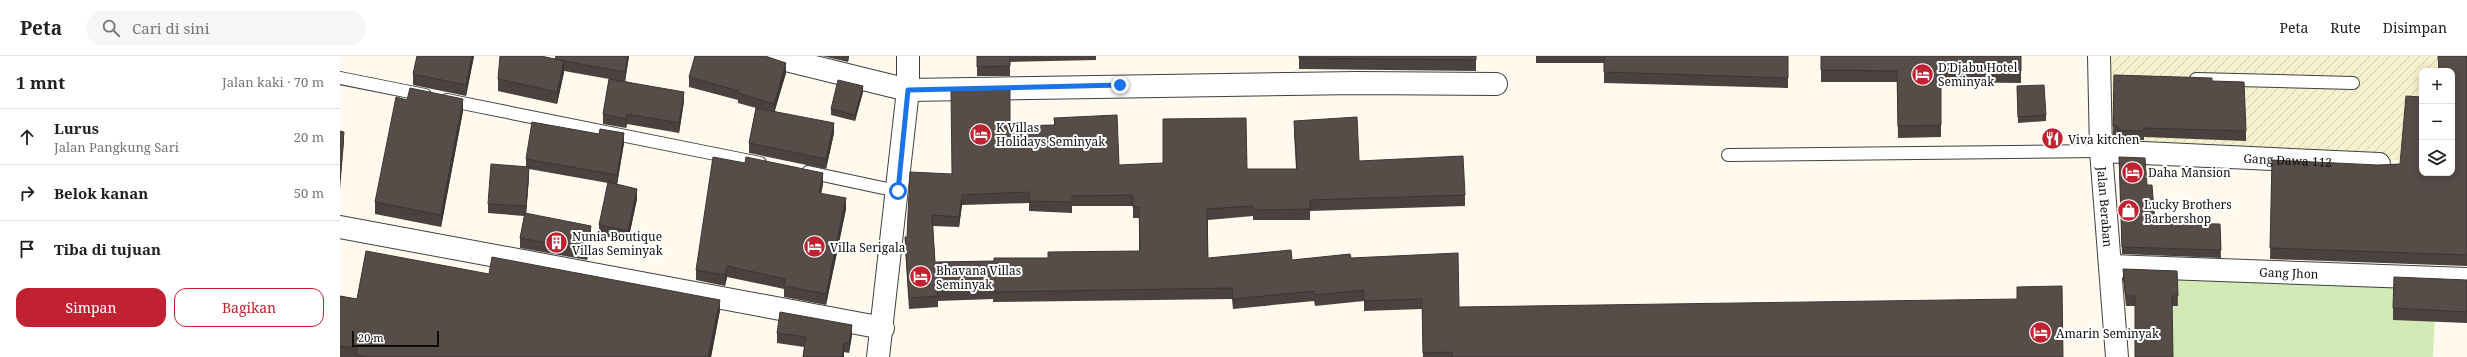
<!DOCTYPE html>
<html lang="id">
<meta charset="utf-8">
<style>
body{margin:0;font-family:"Noto Serif",serif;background:#f6f6f6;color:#202124}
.controls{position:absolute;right:12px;top:12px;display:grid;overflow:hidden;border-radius:8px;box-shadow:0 2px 10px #0003}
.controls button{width:36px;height:36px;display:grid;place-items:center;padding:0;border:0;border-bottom:1px solid #e0e0e0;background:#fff;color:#202124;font:20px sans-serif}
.scale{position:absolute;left:12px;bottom:10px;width:87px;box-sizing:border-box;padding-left:4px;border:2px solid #0d0d0d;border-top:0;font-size:11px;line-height:14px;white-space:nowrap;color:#0d0d0d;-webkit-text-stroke:3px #fff;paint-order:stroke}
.stop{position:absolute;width:12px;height:12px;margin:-9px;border:3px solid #1a73e8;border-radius:50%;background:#fff}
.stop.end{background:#1a73e8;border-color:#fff;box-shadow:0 1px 4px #0008}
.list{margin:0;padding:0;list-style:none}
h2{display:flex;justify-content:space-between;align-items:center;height:52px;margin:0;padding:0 16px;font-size:17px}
h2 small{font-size:13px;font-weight:400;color:#757577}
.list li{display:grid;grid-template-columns:26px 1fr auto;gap:12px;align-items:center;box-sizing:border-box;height:56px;padding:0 16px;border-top:1px solid #e0e0e0}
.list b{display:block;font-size:15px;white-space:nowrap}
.list p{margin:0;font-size:13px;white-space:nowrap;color:#757577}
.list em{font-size:13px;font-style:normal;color:#757577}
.actions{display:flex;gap:8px;padding:12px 16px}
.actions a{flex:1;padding:9px 0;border:1px solid #c02232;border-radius:12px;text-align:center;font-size:14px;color:#c02232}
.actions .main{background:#c02232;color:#fff}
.icon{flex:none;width:22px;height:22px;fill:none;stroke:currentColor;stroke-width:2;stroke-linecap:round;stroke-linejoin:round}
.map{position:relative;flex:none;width:2127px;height:301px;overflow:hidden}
header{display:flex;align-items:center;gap:24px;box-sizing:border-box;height:56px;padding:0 20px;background:#fff;border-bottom:1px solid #e0e0e0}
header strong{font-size:19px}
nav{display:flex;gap:22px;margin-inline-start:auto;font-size:14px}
.search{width:280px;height:36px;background:#f6f6f6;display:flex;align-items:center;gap:10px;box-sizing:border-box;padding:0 14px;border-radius:22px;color:#757577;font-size:15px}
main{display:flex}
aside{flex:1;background:#fff}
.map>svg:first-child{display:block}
</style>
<header>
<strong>Peta</strong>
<div class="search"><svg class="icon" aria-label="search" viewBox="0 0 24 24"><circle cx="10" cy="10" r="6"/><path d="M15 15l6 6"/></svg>Cari di sini</div>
<nav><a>Peta</a><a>Rute</a><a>Disimpan</a></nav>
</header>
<main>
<aside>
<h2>1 mnt<small>Jalan kaki · 70 m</small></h2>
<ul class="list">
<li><svg class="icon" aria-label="ahead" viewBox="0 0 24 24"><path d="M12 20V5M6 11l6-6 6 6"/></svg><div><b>Lurus</b><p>Jalan Pangkung Sari</p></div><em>20 m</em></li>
<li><svg class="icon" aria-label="right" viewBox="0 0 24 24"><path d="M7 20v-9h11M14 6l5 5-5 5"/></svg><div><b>Belok kanan</b></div><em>50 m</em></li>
<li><svg class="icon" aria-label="arrive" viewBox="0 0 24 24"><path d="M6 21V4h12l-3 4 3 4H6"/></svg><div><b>Tiba di tujuan</b></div></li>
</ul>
<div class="actions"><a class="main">Simpan</a><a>Bagikan</a></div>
</aside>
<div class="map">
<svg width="2127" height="301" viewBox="0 0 2127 301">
<defs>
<pattern id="farmland-furrows" width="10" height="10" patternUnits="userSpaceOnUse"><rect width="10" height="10" fill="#f5f0cd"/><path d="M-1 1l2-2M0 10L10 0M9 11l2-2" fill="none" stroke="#d1cdaf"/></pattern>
</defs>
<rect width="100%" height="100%" fill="#fffaed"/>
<!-- farmland -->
<path fill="url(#farmland-furrows)" d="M1768,0H2127L2112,15H2082V106L1770,82Z"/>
<!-- green -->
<path fill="#d4eab6" d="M1829,206L2097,223L2093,301H1813Z"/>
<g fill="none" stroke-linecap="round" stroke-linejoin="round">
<defs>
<path id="service" d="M0,22L85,39
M1856,23L2013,27
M107,44L420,107
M1388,99L1761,95
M468,116L557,135"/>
<g id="minor">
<path d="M430,0L568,34L1017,27L1156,28"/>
<path id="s1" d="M1761,95L2039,108"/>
<path d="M0,171L543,272"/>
<path id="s2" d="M1771,210L2127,223"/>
</g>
<g id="tertiary">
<path id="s3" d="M1759,0L1761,95L1777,301"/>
<path d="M538,301L568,34V0"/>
</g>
</defs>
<!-- service casing -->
<use href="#service" stroke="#404040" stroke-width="14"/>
<!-- minor casing -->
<use href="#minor" stroke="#404040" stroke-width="24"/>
<!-- tertiary casing -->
<use href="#tertiary" stroke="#404040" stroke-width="24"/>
<!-- service -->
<use href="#service" stroke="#fff" stroke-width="12"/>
<!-- minor -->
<use href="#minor" stroke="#fff" stroke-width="22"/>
<!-- tertiary -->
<use href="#tertiary" stroke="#fff" stroke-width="22"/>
</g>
<!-- wall -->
<path fill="#4a423f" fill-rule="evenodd" d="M77,0H134L126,40L73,29V18Z
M289,0L285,25L344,45L339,77L287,68L286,72L263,68V58L269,23L224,15L217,48L158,35V23L215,3Z
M482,0H509L508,6Z
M637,0H756V4L670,6V20H637Z
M959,0H1136V15L959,13Z
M1196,0H1448V32L1264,27V7H1196Z
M1481,0H1681V27L1601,26V81L1558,82L1557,26H1481Z
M2127,0V210L1930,203L1932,104L2112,117Z
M446,17L434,55L494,77L486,113L409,97V87L416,52L398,47V44L349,31V21Z
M1774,19L1872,25L1906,75V85L1804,81V84L1778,83V79H1773Z
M1677,30L1706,59V65L1678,67Z
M523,36L515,65L491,59V53Z
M123,55L101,171L35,158V146Z
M714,62L779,109L907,113H956L954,76V65L1019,105L1125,139V150L970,155V164H913V160L868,164V202L952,204L1011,202L1119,251L1723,301H1083L1082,253L1024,255V245L975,250L974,245L893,253L892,243L653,246V243L598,245V251L569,253L565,192V181H567L612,118L670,70L714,69ZM689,147V155L732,157V150H793V162H799V195L708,202L654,205L595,206L593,170L619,171L622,149Z
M284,87L277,128L297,143L288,185L259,179V169L268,127L189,113V121L186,157L251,180L247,204L180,192V182L184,160L148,157V148L186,111V103Z
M1779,101L1807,129L1815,167L1880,168L1881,202L1782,198Z
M483,128L481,137L506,153L486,249L444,241V233L387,221L385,230L356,224V214Z
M1783,213L1837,215L1838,250H1786L1783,223Z
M149,218L380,254L371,301H0V240L17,243Z
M2127,224V267L2053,264V252Z
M437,277L512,279L509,297L504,296V301H463L464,291L437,287Z"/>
<!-- shaded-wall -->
<path fill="#3c3633" d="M132,0H134L126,40V29Z
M288,0H289L285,26V16Z
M508,0H509L508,6Z
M224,5V17L217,48V36Z
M446,7V17L434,58V48Z
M523,30V36L515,65V59Z
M344,36V45L339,77V67Z
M123,43V55L101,171V159Z
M287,58V68L286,72V63Z
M494,67V77L486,113V103Z
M4,76V86L0,133V123Z
M284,77V87L277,129V119Z
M189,111V121L186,160V150Z
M483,117V128L479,148V137Z
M297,133V143L288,185V175Z
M622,139V149L619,171V161Z
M506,142V153L486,249V238Z
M251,170V180L247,204V194Z
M387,210V221L385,230V219Z
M380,244V254L371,301H368Z
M512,269V279L509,297V287Z
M504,287V301H502Z"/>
<!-- building -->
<path fill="#564d49" stroke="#3c3633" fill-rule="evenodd" d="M77,0H132L126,29L73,18Z
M160,0H201L224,5L217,36L158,23Z
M216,0H288L285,16L224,5L215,3Z
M355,0H425L446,7L434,48L398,37L399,35L349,21Z
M637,0H670V10L637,11Z
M959,0H1136V4L959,2Z
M1264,0H1448V22L1264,16Z
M1481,0H1681V15H1601V69L1558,70L1557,15L1481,14Z
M2098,0H2127V199L1930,192L1932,104L2038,109L2060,108L2066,40L2082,41V117H2112V15H2099Z
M1774,19L1872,22V25L1904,26L1906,75L1804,72V75L1778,74V70H1773Z
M269,23L344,36L339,67L287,58L286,63L263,58Z
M498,24L523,30L515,59L491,53Z
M1704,29L1706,59L1678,61L1677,30Z
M70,32L123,43L101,159L35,146L56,41L67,44Z
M670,34V70L715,69L714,62L777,59L779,109L823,107V63L906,62L907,113H957L954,65L1017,61L1019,105L1123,100L1125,139L970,144V153L913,154V150L867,153L868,202L951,194L952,204L1010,198L1011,202L1118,197L1119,251L1677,243V231L1722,230L1723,301H1112V296L1083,297L1082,243L1024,245V234L975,239L974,235L893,243L892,232L653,236L654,233L597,234L598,240L569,242L565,181H567L570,116L612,118L611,35ZM689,136V145L732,146V140L793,139V151H799L800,195L708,196V202H654V205L595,206L592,159L619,161L622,139Z
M416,52L494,67L486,103L409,87Z
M192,66L259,78L260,73L284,77L277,119L186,103Z
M0,75L4,76L0,123Z
M373,101L405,107L406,101L483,117L479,137L506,142L486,238L444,230L445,223L387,210L385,219L356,214Z
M1779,101L1805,102L1807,129H1812L1815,167L1880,168L1881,194L1782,191Z
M151,108L189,111L186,150L148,148Z
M268,126L297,133L288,175L259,169Z
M185,157L251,170L247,194L180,182Z
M26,195L149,218L152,201L380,244L368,301H28L16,299L17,292L0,290V240L17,243Z
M1783,213L1837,215L1838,240H1832L1833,301H1795V240H1786Z
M2054,221L2127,224V256L2053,252Z
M440,256L512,269L509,287H504L502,301H463L466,281L437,277Z"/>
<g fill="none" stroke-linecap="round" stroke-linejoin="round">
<!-- route -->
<path stroke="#1a73e8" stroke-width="5" d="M558,135L568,34L780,29"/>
</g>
<!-- icons -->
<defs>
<symbol id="hotel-disc" viewBox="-11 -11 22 22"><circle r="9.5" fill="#c02232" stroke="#fff"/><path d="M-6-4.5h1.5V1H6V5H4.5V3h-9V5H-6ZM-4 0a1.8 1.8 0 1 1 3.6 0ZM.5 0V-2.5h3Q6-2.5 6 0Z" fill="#fff"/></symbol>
<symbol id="restaurant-disc" viewBox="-11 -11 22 22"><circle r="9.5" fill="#c02232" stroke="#fff"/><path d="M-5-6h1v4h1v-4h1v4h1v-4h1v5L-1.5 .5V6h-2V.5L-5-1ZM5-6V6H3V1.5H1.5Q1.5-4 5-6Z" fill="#fff"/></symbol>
<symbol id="shop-disc" viewBox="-11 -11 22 22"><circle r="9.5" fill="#c02232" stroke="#fff"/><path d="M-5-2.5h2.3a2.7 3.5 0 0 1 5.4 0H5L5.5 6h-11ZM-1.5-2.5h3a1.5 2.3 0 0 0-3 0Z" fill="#fff"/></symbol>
<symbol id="building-disc" viewBox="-11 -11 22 22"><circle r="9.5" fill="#c02232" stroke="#fff"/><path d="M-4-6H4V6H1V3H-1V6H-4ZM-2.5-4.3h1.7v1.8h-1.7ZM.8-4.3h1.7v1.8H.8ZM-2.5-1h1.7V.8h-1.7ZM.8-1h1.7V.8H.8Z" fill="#fff"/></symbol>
</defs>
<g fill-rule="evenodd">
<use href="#hotel-disc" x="1570" y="6" width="25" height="25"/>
<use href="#hotel-disc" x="628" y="66" width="25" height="25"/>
<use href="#restaurant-disc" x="1700" y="70" width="25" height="25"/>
<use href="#hotel-disc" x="1780" y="104" width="25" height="25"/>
<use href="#shop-disc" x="1776" y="142" width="25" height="25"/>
<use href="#building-disc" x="204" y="174" width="25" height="25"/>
<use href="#hotel-disc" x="462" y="178" width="25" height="25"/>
<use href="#hotel-disc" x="568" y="208" width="25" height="25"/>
<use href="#hotel-disc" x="1688" y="264" width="25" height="25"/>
</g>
<g text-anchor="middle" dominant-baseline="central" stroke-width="4" stroke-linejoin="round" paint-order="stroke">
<!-- poi labels -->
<g font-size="12" fill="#0d0d0d" stroke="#fff" text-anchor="start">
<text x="1598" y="11">D'Djabu Hotel<tspan x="1598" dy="14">Seminyak</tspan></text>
<text x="656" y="71">K Villas<tspan x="656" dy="14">Holidays Seminyak</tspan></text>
<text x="1728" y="83">Viva kitchen</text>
<text x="1808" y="116">Daha Mansion</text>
<text x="1804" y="148">Lucky Brothers<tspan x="1804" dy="14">Barbershop</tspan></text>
<text x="232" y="180">Nunia Boutique<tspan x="232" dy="14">Villas Seminyak</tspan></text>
<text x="490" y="191">Villa Serigala</text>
<text x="596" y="214">Bhavana Villas<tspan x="596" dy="14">Seminyak</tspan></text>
<text x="1716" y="277">Amarin Seminyak</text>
</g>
<!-- street labels -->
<g font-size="12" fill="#0d0d0d" stroke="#fff">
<text stroke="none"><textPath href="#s1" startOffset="187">Gang Dawa 112</textPath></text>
<text stroke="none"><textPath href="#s3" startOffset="151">Jalan Beraban</textPath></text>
<text stroke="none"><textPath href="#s2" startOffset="178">Gang Jhon</textPath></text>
</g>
</g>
</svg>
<div class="controls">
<button>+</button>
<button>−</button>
<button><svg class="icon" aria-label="layers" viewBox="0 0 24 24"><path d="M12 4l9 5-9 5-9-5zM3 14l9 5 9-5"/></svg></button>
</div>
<div class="scale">20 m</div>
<div class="stop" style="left:558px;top:135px"></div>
<div class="stop end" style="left:780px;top:29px"></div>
</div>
</main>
